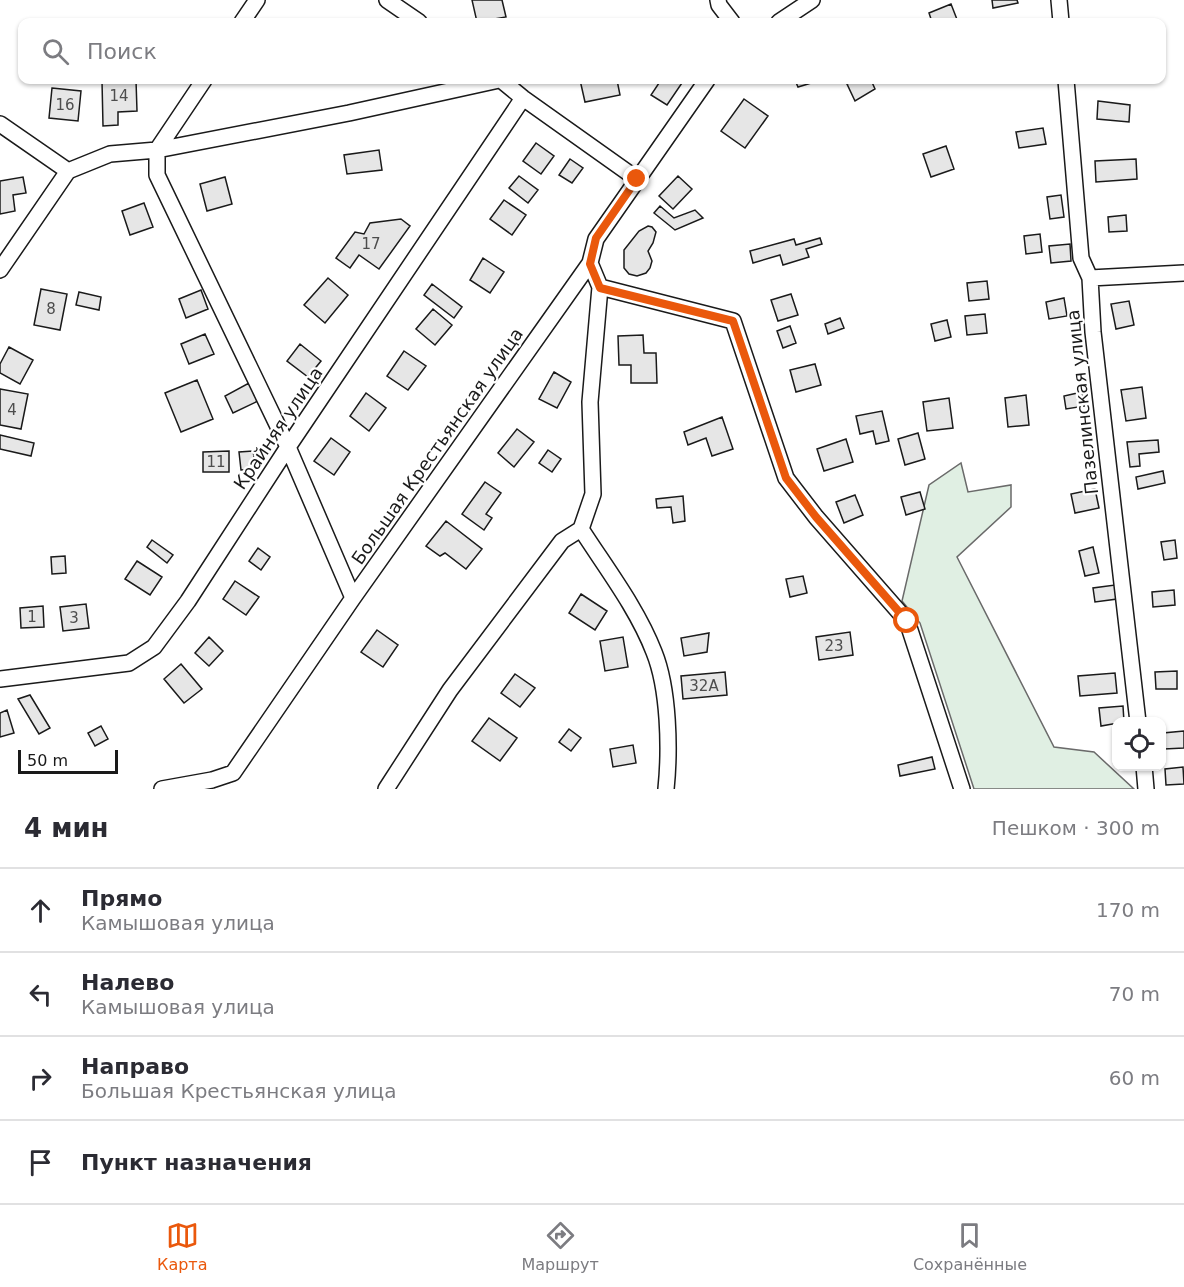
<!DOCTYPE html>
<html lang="ru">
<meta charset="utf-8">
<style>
body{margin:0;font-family:"DejaVu Sans",sans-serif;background:#f7f7f7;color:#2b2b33}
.controls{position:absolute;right:18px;bottom:18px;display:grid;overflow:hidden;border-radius:12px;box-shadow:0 2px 4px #0004}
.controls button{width:54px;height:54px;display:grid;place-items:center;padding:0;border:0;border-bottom:2px solid #e1e1e2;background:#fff;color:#2b2b33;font:30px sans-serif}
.scale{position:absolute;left:18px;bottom:15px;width:100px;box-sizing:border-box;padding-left:6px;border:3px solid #1a1a1a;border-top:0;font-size:16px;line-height:21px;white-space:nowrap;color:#1a1a1a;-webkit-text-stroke:4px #fff;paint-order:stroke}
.stop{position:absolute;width:18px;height:18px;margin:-14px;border:4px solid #ea580c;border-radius:50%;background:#fff}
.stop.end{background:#ea580c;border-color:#fff;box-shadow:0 2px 6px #0008}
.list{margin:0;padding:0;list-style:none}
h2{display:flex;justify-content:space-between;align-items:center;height:78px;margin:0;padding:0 24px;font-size:26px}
h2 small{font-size:20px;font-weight:400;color:#7c7c81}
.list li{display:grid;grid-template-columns:39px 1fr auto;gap:18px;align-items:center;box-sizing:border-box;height:84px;padding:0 24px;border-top:2px solid #e1e1e2}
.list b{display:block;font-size:22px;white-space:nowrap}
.list p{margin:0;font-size:20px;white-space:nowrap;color:#7c7c81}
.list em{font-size:20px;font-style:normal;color:#7c7c81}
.icon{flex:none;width:33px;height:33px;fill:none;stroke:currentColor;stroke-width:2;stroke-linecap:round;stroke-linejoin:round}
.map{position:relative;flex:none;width:1184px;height:789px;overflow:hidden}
.search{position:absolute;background:#fff;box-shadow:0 2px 4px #0004;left:18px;right:18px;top:18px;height:66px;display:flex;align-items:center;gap:15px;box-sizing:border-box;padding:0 21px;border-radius:12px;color:#7c7c81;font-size:22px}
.sheet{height:414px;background:#fff}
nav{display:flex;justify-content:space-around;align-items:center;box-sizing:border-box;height:84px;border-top:2px solid #e1e1e2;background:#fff;font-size:16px;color:#7c7c81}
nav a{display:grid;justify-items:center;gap:3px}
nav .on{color:#ea580c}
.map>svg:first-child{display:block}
</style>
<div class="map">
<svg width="1184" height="789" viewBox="0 0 1184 789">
<rect width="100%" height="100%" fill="#fff"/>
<!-- green -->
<path fill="#e0efe3" stroke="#6a6a6a" stroke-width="1.5" d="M961,463L968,492L1011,485V507L957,557L1054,747L1094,752L1134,789H974L920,623L902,601L929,485Z"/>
<!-- building -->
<path fill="#e6e6e6" stroke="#1a1a1a" stroke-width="1.5" d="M472,0H502L506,17L477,22Z
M992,0H1017L1018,3L993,8Z
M951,4L958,22H932L929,13Z
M136,80L137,111L118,112V125L103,126L102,81Z
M580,80H617L620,95L585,102Z
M661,80H684L667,105L651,95Z
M795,80H818V81L798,87Z
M856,80H871L875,89L855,101L847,84Z
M52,88L81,91L78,121L49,118Z
M744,99L768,116L745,148L721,131Z
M1098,101L1130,105L1129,122L1097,119Z
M1043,128L1046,144L1019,148L1016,132Z
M536,143L554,156L541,174L523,161Z
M946,146L954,169L931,177L923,154Z
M379,150L382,170L347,174L344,155Z
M570,159L583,168L572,183L559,175Z
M1136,159L1137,179L1096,182L1095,161Z
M519,176L538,190L528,203L509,188Z
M678,176L692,189L673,209L659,196Z
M23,177L26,193L13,195L15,211L0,214V181Z
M225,177L232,204L207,211L200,184Z
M1061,195L1064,217L1050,219L1047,197Z
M504,200L526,215L512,235L490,219Z
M144,203L153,227L130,235L122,211Z
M660,206L674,218L695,210L703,218L675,230L654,213Z
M1126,215L1127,231L1109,232L1108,217Z
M401,219L410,226L379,269L359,255L350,268L336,258L355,232L364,234L370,223Z
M648,226L652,227L656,232L653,243L648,251L652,261L650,268L646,273L637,276L629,274L624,268V250L639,231Z
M1040,234L1042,252L1026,254L1024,236Z
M820,238L822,244L806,249L809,257L783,265L780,255L753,263L750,251L794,239L796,245Z
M1070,244L1071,261L1051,263L1049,246Z
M483,258L504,272L490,293L470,280Z
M328,278L348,295L325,323L304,305Z
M987,281L989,299L969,301L967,283Z
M432,284L462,307L454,318L424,295Z
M41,289L67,294L60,330L34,325Z
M201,290L208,309L186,318L179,299Z
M79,292L101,297L99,310L76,305Z
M791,294L798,315L778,321L771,300Z
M1064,298L1067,316L1049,319L1046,302Z
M1129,301L1134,325L1116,329L1111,304Z
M433,309L452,325L435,345L416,329Z
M985,314L987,333L967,335L965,316Z
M840,318L844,328L828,334L825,324Z
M947,320L951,337L935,341L931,324Z
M790,326L796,343L783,348L777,331Z
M205,334L214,354L189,364L181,344Z
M643,335L644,353H656L657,383H631V365H619L618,336Z
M300,344L321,361L308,377L287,361Z
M9,347L33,360L20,384L0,373V364Z
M404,351L426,366L408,390L387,376Z
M815,364L821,385L796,392L790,370Z
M554,372L571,382L557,408L539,399Z
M197,380L213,419L181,432L165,393Z
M249,383L258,401L233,413L225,396Z
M1142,387L1146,418L1126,421L1121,390Z
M0,389L28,394L21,429L0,425Z
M1082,392L1085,406L1066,409L1064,396Z
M366,393L386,408L369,431L350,416Z
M1026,395L1029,425L1008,427L1005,398Z
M949,398L953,428L927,431L923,402Z
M882,411L889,441L876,444L873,431L860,434L856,416Z
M722,417L733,449L712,456L706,438L688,445L684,432Z
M517,429L534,442L514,467L498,453Z
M918,433L925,459L905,465L898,439Z
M0,435L34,443L31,456L0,449Z
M331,438L350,452L334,475L314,461Z
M846,439L853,462L824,471L817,449Z
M1158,440L1159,452L1139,454L1140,466L1130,467L1127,442Z
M548,450L561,459L552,472L539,463Z
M229,451V472H203V452Z
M253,451L256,469L241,470L239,452Z
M1163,471L1165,483L1138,489L1136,477Z
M485,482L501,493L486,514L492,518L484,530L462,514Z
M1095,489L1099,508L1075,513L1071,494Z
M920,492L925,509L906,515L901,497Z
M855,495L863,515L844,523L836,502Z
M683,496L685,521L673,523L671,507L657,508L656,499Z
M446,521L482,549L466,569L445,553L440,556L426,546Z
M152,540L173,555L167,563L147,547Z
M1175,540L1177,558L1164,560L1161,542Z
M1093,547L1099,573L1085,576L1079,551Z
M258,548L270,557L261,570L249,561Z
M65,556L66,573L52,574L51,557Z
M137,561L162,577L150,595L125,579Z
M803,576L807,593L790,597L786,579Z
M235,581L259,597L246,615L223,599Z
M1115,585L1117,599L1095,602L1093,588Z
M1174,590L1175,605L1153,607L1152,592Z
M581,594L607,611L595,630L569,613Z
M86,604L89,628L63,631L60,607Z
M43,606L44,627L21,628L20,608Z
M377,630L398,645L383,667L361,652Z
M850,632L853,655L819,660L816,637Z
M709,633L707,652L684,656L681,638Z
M209,637L223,651L209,666L195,653Z
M623,637L628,667L605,671L600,641Z
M181,664L202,689L184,703L164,679Z
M1177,671V689H1156L1155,672Z
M725,672L727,695L683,699L681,676Z
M1115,673L1117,693L1080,696L1078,676Z
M515,674L535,688L520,707L501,693Z
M30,695L50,728L39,734L18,699Z
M1123,706L1124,722L1101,726L1099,708Z
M7,710L14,733L0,737V713Z
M489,718L517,738L500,761L472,741Z
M101,726L108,739L95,746L88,733Z
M569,729L581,738L571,751L559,742Z
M1184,731V748L1164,749L1163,733Z
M633,745L636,763L613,767L610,749Z
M932,757L935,769L900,776L898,765Z
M1183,767L1184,784L1166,785L1165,769Z"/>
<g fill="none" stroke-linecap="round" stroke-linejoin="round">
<defs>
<path id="minor" d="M387,0L419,22
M718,0L719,5L732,22
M1059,0L1061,22
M242,22L257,0
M779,22L812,0
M501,80L523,98L637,179
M1066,80L1081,258L1090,278L1093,332L1138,722
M0,124L68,171
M590,263L600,287L590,402L593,494L581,529C606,568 637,608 654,652C669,689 670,750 666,789
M0,270L68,171L110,154L157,150L204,80
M1090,278L1184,273
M600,287L733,321L786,478L816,517L907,621L962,789
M353,598L288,447L157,175V150L349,113L499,80
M0,679L129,663L154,647L188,601L288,447L523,98
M1144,766L1146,789
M162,789L212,780L233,773L353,598L590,263L596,239L707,80
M386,789L450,690L562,541L581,529"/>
</defs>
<!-- minor casing -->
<use href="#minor" stroke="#1a1a1a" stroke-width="18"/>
<!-- minor -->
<use href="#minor" stroke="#fff" stroke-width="15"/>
</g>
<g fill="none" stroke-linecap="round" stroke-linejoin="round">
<!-- route -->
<path stroke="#ea580c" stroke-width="8" d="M637,179L596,238L590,264L600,288L733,321L786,478L816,517L907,621"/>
</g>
<g text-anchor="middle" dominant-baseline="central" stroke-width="4.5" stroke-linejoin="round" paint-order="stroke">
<!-- number labels -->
<g font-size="15" fill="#4d4d4d">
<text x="119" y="96">14</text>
<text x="65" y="105">16</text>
<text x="371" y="244">17</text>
<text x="51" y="309">8</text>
<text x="12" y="410">4</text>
<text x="216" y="462">11</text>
<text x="32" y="617">1</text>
<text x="74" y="618">3</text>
<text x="834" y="646">23</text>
<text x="704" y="686">32А</text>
</g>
<!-- street labels -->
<g font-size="18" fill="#1a1a1a" stroke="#fff">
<text transform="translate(1082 402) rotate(-96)">Пазелинская улица</text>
<text transform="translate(278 428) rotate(-56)">Крайняя улица</text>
<text transform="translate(437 446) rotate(-55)">Большая Крестьянская улица</text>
</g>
</g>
</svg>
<div class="controls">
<button><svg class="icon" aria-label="locate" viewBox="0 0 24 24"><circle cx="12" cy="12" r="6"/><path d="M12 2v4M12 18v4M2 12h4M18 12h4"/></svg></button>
</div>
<div class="scale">50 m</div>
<div class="stop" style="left:907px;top:621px"></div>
<div class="stop end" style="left:637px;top:179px"></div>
<div class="search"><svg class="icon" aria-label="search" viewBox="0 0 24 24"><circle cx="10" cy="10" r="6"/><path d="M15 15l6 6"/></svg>Поиск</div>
</div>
<section class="sheet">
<h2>4 мин<small>Пешком · 300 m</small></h2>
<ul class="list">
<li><svg class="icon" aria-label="ahead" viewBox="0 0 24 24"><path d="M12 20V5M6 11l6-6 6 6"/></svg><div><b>Прямо</b><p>Камышовая улица</p></div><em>170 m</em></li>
<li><svg class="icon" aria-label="left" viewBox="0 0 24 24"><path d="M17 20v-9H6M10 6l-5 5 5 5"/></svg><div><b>Налево</b><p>Камышовая улица</p></div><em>70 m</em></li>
<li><svg class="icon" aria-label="right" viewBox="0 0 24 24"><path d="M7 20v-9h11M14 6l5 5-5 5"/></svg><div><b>Направо</b><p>Большая Крестьянская улица</p></div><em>60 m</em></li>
<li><svg class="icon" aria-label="arrive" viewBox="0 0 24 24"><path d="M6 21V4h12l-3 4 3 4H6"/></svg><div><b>Пункт назначения</b></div></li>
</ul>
</section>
<nav>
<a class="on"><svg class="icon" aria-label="map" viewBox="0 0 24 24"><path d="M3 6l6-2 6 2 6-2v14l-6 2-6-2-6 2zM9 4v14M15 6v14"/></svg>Карта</a>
<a><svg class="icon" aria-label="directions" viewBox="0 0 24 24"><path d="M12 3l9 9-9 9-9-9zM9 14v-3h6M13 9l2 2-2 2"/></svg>Маршрут</a>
<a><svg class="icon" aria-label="saved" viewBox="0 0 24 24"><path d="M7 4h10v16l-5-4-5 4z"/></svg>Сохранённые</a>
</nav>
